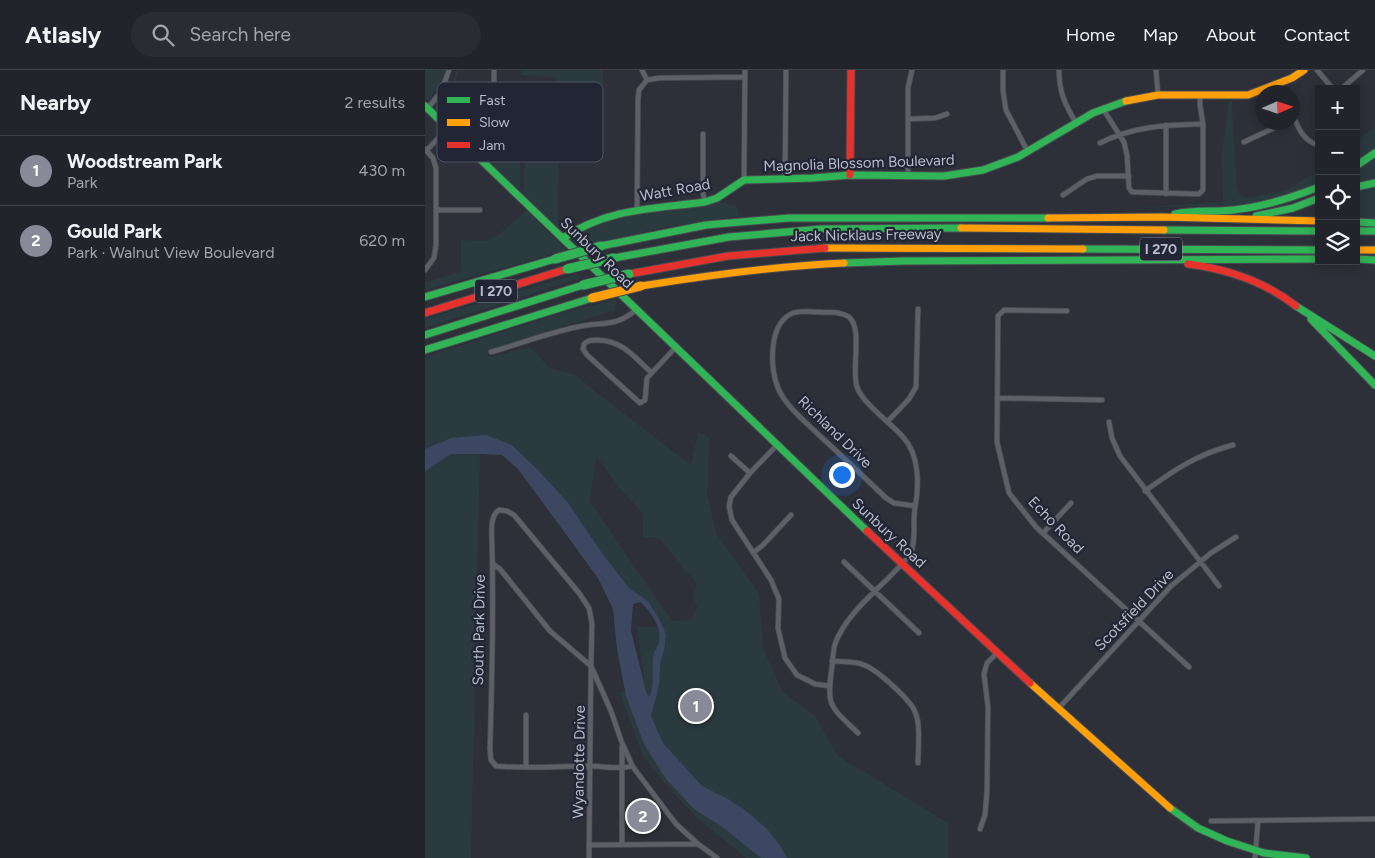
<!DOCTYPE html>
<meta charset="utf-8">
<style>
body{margin:0;font-family:Figtree,sans-serif;background:#2a2c33;color:#f1f3f6}
.controls{position:absolute;right:15px;top:15px;display:grid;overflow:hidden;border-radius:0px;box-shadow:0 2px 12px #0003}
.controls button{width:45px;height:45px;display:grid;place-items:center;padding:0;border:0;border-bottom:1px solid #3f4147;background:#22242b;color:#f1f3f6;font:25px sans-serif}
.compass{position:absolute;left:830px;top:15px;width:45px;height:45px;border-radius:50%;background:#22242b;box-shadow:0 2px 12px #0003;rotate:87deg}
.you{position:absolute;left:416px;top:404px;width:18px;height:18px;margin:-12px;border:4px solid #fff;border-radius:50%;background:#1a73e8;box-shadow:0 0 0 8px #1a73e833}
.badge{display:grid;place-items:center;width:32px;height:32px;border-radius:50%;background:#888b97;color:#fff;font-size:16px;font-weight:700}
.pin{position:absolute;translate:-50% -50%;border:2px solid #fff;box-shadow:0 1px 5px #0006}
.list{margin:0;padding:0;list-style:none}
h2{display:flex;justify-content:space-between;align-items:center;height:65px;margin:0;padding:0 20px;font-size:21px}
h2 small{font-size:16px;font-weight:400;color:#a2a4a9}
.list li{display:grid;grid-template-columns:32px 1fr auto;gap:15px;align-items:center;box-sizing:border-box;height:70px;padding:0 20px;border-top:1px solid #3f4147}
.list b{display:block;font-size:19px;white-space:nowrap}
.list p{margin:0;font-size:16px;white-space:nowrap;color:#a2a4a9}
.list em{font-size:16px;font-style:normal;color:#a2a4a9}
.icon{flex:none;width:28px;height:28px;fill:none;stroke:currentColor;stroke-width:2;stroke-linecap:round;stroke-linejoin:round}
.map{position:relative;flex:none;width:950px;height:788px;overflow:hidden}
header{display:flex;align-items:center;gap:30px;box-sizing:border-box;height:70px;padding:0 25px;background:#22242b;border-bottom:1px solid #3f4147}
header strong{font-size:24px}
nav{display:flex;gap:28px;margin-inline-start:auto;font-size:18px}
.search{width:350px;height:45px;background:#2a2c33;display:flex;align-items:center;gap:12px;box-sizing:border-box;padding:0 18px;border-radius:28px;color:#a2a4a9;font-size:19px}
main{display:flex}
aside{flex:1;background:#22242b}
.map>svg:first-child{display:block}
</style>
<header>
<strong>Atlasly</strong>
<div class="search"><svg class="icon" aria-label="search" viewBox="0 0 24 24"><circle cx="10" cy="10" r="6"/><path d="M15 15l6 6"/></svg>Search here</div>
<nav><a>Home</a><a>Map</a><a>About</a><a>Contact</a></nav>
</header>
<main>
<aside>
<h2>Nearby<small>2 results</small></h2>
<ul class="list">
<li><span class="badge">1</span><div><b>Woodstream Park</b><p>Park</p></div><em>430 m</em></li>
<li><span class="badge">2</span><div><b>Gould Park</b><p>Park · Walnut View Boulevard</p></div><em>620 m</em></li>
</ul>
</aside>
<div class="map">
<svg width="950" height="788" viewBox="0 0 950 788">
<rect width="100%" height="100%" fill="#2d3039"/>
<!-- green -->
<path fill="#2b3a3f" fill-rule="evenodd" d="M0,0H20L14,17L5,28L6,30H0Z
M32,0H33C32,7 26,29 27,34C29,53 57,67 73,59C81,56 89,45 96,39L95,117L93,119L12,40V36H14L25,19Z
M96,0H178V40L135,39V14L133,15L131,14V7L96,5Z
M804,31H807L808,67L812,118L815,125L821,128L862,120L894,100V113L852,128L813,135L704,138L798,132L797,80Z
M950,57V81L931,94V71Z
M106,73L134,74L133,158L98,123L101,80Z
M950,88V108L931,113V100Z
M950,116V149L931,148V120Z
M294,132L311,135L314,146L246,156L154,176L149,172V167L151,163L177,151L190,150L199,146L277,136Z
M102,140L141,180L0,220V213L36,201V170L61,171L72,166Z
M152,204L156,208L0,258V249Z
M191,229L190,240L62,281L64,287L105,277L125,298L151,305L167,319L266,395L273,362L285,368L282,424L291,463L334,524L338,578L357,621L390,646L413,686L523,753V788H321L271,747L239,712L218,686L195,623L214,615L221,624L212,557H238L223,531L204,518L177,483L148,440L114,401L87,375L26,368L0,379V287L133,244ZM171,386L193,416L218,444V467C224,469 228,466 234,468L272,514L268,526L272,537L266,550L247,551L165,432Z
M26,384H55L46,788H0V401Z
M223,726L224,727L215,735L233,759H201V757H212V732L214,733Z"/>
<!-- water -->
<path fill="#3e4762" fill-rule="evenodd" d="M61,365L87,375L114,401L144,434L177,483L204,518L223,531L236,552L241,565L239,581L235,594L234,615L226,646L238,673L277,716L303,729L321,741L341,758L354,774L362,788H336L296,756L269,739L241,709L219,674L201,626L192,579L188,539L173,508L93,399L77,385L55,384H26L0,401V379L26,368ZM215,532C225,540 238,559 234,572C234,576 230,579 229,583C226,597 230,612 225,626L222,625L206,561L208,534Z"/>
<g fill="none" stroke-linecap="round" stroke-linejoin="round">
<defs>
<path id="street" d="M217,0L222,10
M578,0V21L581,40L603,82
M634,0C634,23 640,34 651,53
M731,0L733,25
M892,0L908,19
M222,10L234,8L319,7
M854,13L858,22
M916,19L938,0
M58,32L69,19V0
M3,38L16,22L24,0
M678,39L699,72L702,85L704,118L707,122L774,124L778,120V54L775,35V26
M868,45C873,58 879,72 894,75
M483,49L510,48L522,44
M278,64V123L280,132
M819,72L862,52
M675,73C709,56 741,55 778,54
M0,79L8,88L11,98V175L9,188L0,200
M2,80L23,58
M483,106V18L487,0
M360,108L361,0
M319,110L320,0
M741,124V55
M638,125L662,109L672,106H704
M11,140H55
M212,141L213,29L214,20L222,10
M642,241L579,240L573,246L572,372L584,423L611,457L764,597
M66,282C94,274 123,263 152,257C176,251 190,258 211,240
M226,302C208,286 198,271 173,270C167,270 163,270 159,274L158,279L162,285L215,333L220,330L222,308L250,278
M572,328L677,330
M463,351L484,329L491,317L493,239
M684,352L687,368L695,386L794,516
M352,375L325,403L306,427L304,436L307,450L346,510L354,529L353,558L360,588L372,605L390,614L404,616
M306,386L325,403
M720,421C749,400 773,384 808,375
M618,463L646,433
M328,483L338,475L366,445
M419,492L494,563
M68,494L75,499L125,561L166,596L164,788
M407,591C417,592 430,591 439,595C451,599 486,630 490,642C496,654 493,678 493,693
M633,639L746,516L786,483L811,467
M433,663C405,636 401,637 407,597C408,589 408,581 410,574C423,538 464,513 486,483C492,465 487,454 490,438C494,417 495,385 478,367C466,353 438,334 432,317C426,300 438,258 424,247C416,241 404,243 395,242C386,242 376,240 368,243C343,253 345,297 353,318C361,337 381,352 395,366C417,386 439,407 461,428L469,433L490,436
M197,677V774
M207,696C194,700 179,696 165,696C134,696 102,699 71,696L66,690L65,679C67,611 69,543 67,476C67,465 64,446 74,440L82,441L89,445L154,523L164,538L167,554L166,596L186,641L197,673L208,697L251,754L273,774L292,788
M101,697V645
M786,751L950,749
M555,759L560,745L562,721L563,637L559,604L562,593L572,583
M165,775L273,774
M830,788L833,751"/>
<path id="fast" d="M0,36L442,461
M931,96L950,83
M931,117L950,113
M750,144C769,140 789,142 808,140C838,137 866,128 894,117
M831,146L868,138L894,128
M931,152L950,153
M739,160L894,161
M931,161H950
M138,168C184,138 228,139 280,132L292,128L319,110L388,108L425,105L519,106L558,100L593,87L668,43L701,31
M176,176L281,155L364,148H623
M658,179L894,180
M189,188L304,167L396,159L536,158
M931,189L950,190
M419,193L479,191L894,189
M0,227L130,189
M871,236L950,286
M886,249L950,315
M0,265L158,215
M0,280L167,228
M745,738L773,758L802,771L839,783L881,788"/>
<path id="slow" d="M701,31L733,25H823L867,8L879,0
M623,148L737,147L894,151
M536,158L739,160
M400,178L658,179
M931,180H950
M216,216C285,205 350,196 419,193
M605,613L745,738"/>
<path id="jam" d="M425,105L426,0
M763,194C802,199 839,211 871,236
M204,204L303,186L400,178
M0,243L142,199
M442,461L605,613"/>
</defs>
<!-- street casing -->
<use href="#street" stroke="#494b52" stroke-width="6"/>
<!-- fast casing -->
<use href="#fast" stroke="#494b52" stroke-width="9"/>
<!-- slow casing -->
<use href="#slow" stroke="#494b52" stroke-width="9"/>
<!-- jam casing -->
<use href="#jam" stroke="#494b52" stroke-width="9"/>
<!-- street -->
<use href="#street" stroke="#5e6068" stroke-width="4.5"/>
<!-- fast -->
<use href="#fast" stroke="#30b455" stroke-width="7"/>
<!-- slow -->
<use href="#slow" stroke="#ff9f0a" stroke-width="7"/>
<!-- jam -->
<use href="#jam" stroke="#e5322d" stroke-width="7"/>
<defs>
<path id="fast-bridge" d="M130,189L176,176
M142,199L189,188
M158,215L204,204"/>
<path id="slow-bridge" d="M167,228L216,216"/>
</defs>
<!-- fast-bridge casing -->
<use href="#fast-bridge" stroke="#4a4c55" stroke-width="11" stroke-linecap="butt"/>
<!-- slow-bridge casing -->
<use href="#slow-bridge" stroke="#4a4c55" stroke-width="11" stroke-linecap="butt"/>
<!-- fast-bridge -->
<use href="#fast-bridge" stroke="#30b455" stroke-width="9"/>
<!-- slow-bridge -->
<use href="#slow-bridge" stroke="#ff9f0a" stroke-width="9"/>
</g>
<g text-anchor="middle" dominant-baseline="central" stroke-width="4.5" stroke-linejoin="round" paint-order="stroke">
<!-- shield labels -->
<g fill="#212534" stroke="#8b8f9c" stroke-width="1">
<rect x="715" y="167.5" width="42" height="23" rx="4"/>
<rect x="50" y="209.5" width="42" height="23" rx="4"/>
</g>
<g font-size="14" font-weight="bold" fill="#b9bcc9">
<text x="736" y="179">I 270</text>
<text x="71" y="221">I 270</text>
</g>
<!-- street labels -->
<g font-size="15" fill="#b9bcc9" stroke="#212534">
<text transform="translate(434 93) rotate(-2)">Magnolia Blossom Boulevard</text>
<text transform="translate(250 120) rotate(-10)">Watt Road</text>
<text transform="translate(441 165) rotate(-1)">Jack Nicklaus Freeway</text>
<text transform="translate(172 183) rotate(44)">Sunbury Road</text>
<text transform="translate(410 362) rotate(44)">Richland Drive</text>
<text transform="translate(631 455) rotate(46)">Echo Road</text>
<text transform="translate(464 463) rotate(43)">Sunbury Road</text>
<text transform="translate(709 540) rotate(-46)">Scotsfield Drive</text>
<text transform="translate(54 560) rotate(-89)">South Park Drive</text>
<text transform="translate(154 692) rotate(-89)">Wyandotte Drive</text>
</g>
</g>
<!-- legend -->
<rect x="12" y="12" width="166" height="80" rx="8" fill="#212534" stroke="#4f5261" stroke-width="1"/>
<rect x="22" y="27" width="23" height="6" fill="#30b455"/>
<rect x="22" y="49" width="23" height="7" fill="#ff9f0a"/>
<rect x="22" y="72" width="23" height="6" fill="#e5322d"/>
<g font-size="14" fill="#b9bcc9">
<text x="54" y="35">Fast</text>
<text x="54" y="57">Slow</text>
<text x="54" y="80">Jam</text>
</g>
</svg>
<div class="controls">
<button>+</button>
<button>−</button>
<button><svg class="icon" aria-label="locate" viewBox="0 0 24 24"><circle cx="12" cy="12" r="6"/><path d="M12 2v4M12 18v4M2 12h4M18 12h4"/></svg></button>
<button><svg class="icon" aria-label="layers" viewBox="0 0 24 24"><path d="M12 4l9 5-9 5-9-5zM3 14l9 5 9-5"/></svg></button>
</div>
<svg class="compass" viewBox="-18 -18 36 36"><path d="M0-13l5 13h-10z" fill="#e53935"/><path d="M0 13l5-13h-10z" fill="#a2a4a9"/></svg>
<div class="you"></div>
<div class="pin badge" style="left:271px;top:636px">1</div>
<div class="pin badge" style="left:218px;top:746px">2</div>
</div>
</main>
